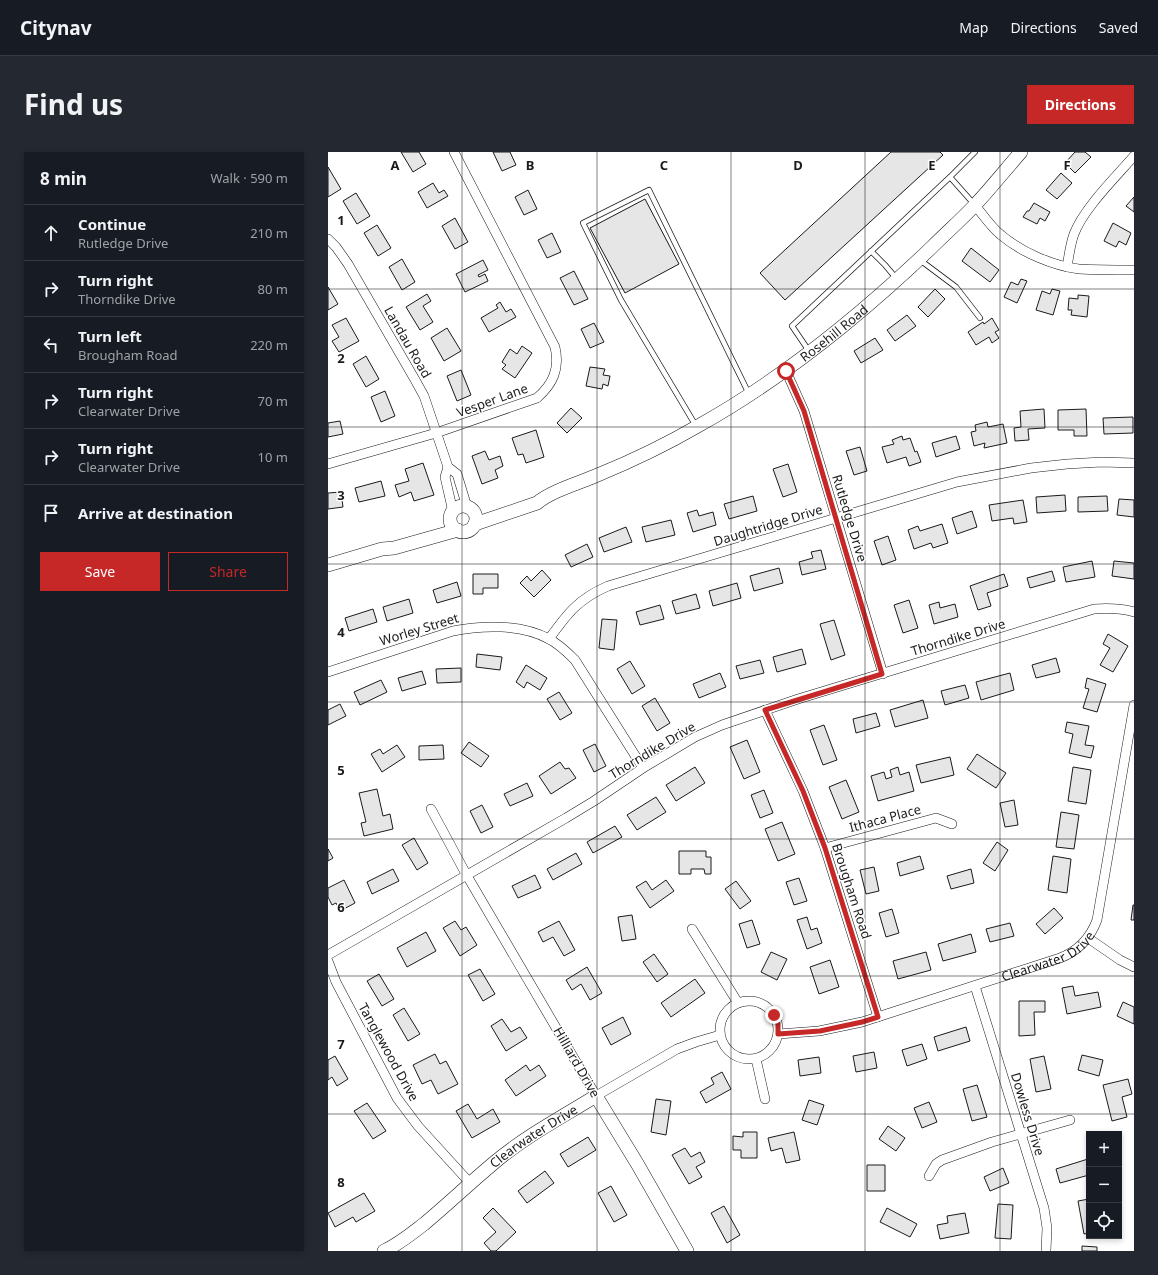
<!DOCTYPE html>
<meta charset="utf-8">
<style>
body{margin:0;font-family:"Noto Sans",sans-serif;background:#242831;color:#f1f3f6}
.controls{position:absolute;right:12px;bottom:12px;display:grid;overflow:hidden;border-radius:0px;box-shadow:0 2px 6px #0003}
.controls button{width:36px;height:36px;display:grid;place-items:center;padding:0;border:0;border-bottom:1px solid #363941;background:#171b24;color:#f1f3f6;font:20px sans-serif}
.stop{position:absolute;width:12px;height:12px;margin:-9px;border:3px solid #c62828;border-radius:50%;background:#fff}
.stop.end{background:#c62828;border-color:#fff;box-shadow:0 1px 4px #0008}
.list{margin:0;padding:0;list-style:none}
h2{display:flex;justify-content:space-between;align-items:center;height:52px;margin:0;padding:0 16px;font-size:17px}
h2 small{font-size:13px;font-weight:400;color:#9ea1a6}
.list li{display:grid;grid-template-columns:26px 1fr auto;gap:12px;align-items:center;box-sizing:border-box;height:56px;padding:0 16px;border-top:1px solid #363941}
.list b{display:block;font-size:15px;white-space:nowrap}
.list p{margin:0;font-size:13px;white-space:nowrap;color:#9ea1a6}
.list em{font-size:13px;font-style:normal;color:#9ea1a6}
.actions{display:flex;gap:8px;padding:12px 16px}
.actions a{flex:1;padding:9px 0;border:1px solid #c62828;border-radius:0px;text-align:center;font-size:14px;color:#c62828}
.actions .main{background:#c62828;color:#fff}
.icon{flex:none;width:22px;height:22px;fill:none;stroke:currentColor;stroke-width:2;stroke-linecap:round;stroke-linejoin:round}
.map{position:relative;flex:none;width:806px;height:1099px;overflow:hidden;border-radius:0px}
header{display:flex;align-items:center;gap:24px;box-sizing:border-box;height:56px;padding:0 20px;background:#171b24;border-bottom:1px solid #363941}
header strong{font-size:19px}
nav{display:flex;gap:22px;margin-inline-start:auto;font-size:14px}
.intro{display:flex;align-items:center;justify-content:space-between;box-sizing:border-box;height:96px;padding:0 24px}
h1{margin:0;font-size:28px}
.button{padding:10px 18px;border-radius:0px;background:#c62828;color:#fff;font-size:14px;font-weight:700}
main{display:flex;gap:24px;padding:0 24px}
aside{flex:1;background:#171b24;border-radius:0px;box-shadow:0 2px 6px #0003}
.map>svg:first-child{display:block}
</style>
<header>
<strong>Citynav</strong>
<nav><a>Map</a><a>Directions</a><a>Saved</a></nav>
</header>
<div class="intro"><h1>Find us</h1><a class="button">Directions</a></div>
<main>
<aside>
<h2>8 min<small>Walk · 590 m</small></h2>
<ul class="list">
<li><svg class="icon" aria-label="ahead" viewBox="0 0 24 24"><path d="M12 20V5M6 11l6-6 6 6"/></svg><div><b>Continue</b><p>Rutledge Drive</p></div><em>210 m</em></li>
<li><svg class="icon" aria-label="right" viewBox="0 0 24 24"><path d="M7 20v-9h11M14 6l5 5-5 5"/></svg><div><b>Turn right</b><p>Thorndike Drive</p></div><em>80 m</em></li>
<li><svg class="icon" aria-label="left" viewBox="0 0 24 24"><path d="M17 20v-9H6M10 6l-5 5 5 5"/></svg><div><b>Turn left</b><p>Brougham Road</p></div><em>220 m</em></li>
<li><svg class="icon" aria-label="right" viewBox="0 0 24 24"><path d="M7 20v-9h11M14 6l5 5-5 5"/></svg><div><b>Turn right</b><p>Clearwater Drive</p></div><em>70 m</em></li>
<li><svg class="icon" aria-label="right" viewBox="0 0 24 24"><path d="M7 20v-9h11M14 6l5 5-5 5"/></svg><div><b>Turn right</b><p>Clearwater Drive</p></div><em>10 m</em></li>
<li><svg class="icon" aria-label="arrive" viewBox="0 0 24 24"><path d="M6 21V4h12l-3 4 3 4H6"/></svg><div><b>Arrive at destination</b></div></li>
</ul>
<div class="actions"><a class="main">Save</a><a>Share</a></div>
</aside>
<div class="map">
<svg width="806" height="1099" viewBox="0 0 806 1099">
<rect width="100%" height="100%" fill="#fff"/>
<!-- building -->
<path fill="#e6e6e6" stroke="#1a1a1a" d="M73,0H91L98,12L85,20Z
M165,0H182L188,13L174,19Z
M563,0H612L615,3L457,148L432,121Z
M747,0H757L763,5L747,21L737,11Z
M0,15L13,37L0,45Z
M733,21L744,31L729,47L718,38Z
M105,31L111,41L116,38L120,44L99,56L90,40Z
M200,38L209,57L196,63L187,45Z
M28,41L42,64L29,72L15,49Z
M806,45V60L798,54Z
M317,47L351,112L297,141L262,76Z
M706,51L722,60L717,69L712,66L709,72L695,65L699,59H701Z
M127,66L140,90L127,97L114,74Z
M785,71L803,81L798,93L791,89L788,95L776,89Z
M49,73L63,96L50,104L36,81Z
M224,81L233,100L219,106L210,88Z
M643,96L671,118L662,130L634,109Z
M74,107L87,130L74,138L61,115Z
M155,108L160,118L150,123L151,125L157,122L160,129L137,140L128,122Z
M246,119L260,147L246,153L232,126Z
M693,127L699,129L689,151L676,145L683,130L690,133Z
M0,135L10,152L0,158Z
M607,137L617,147L600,165L590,155Z
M724,137L732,139L725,163L708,158L714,139L722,142Z
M99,142L103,149L95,154L105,170L92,178L78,155Z
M750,143L761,144L759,165L743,163L744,158H740L741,146L750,147Z
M172,150L178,160L183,157L188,165L161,180L153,166L170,156L168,153Z
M579,163L588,174L567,189L559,178Z
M18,166L31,189L11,200L4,189L11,185L4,173Z
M664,166L671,178L667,180L671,186L664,191L661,185L648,193L640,180L655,170L656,172Z
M266,171L276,190L262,196L253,177Z
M119,176L133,199L116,209L103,186Z
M547,186L555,198L533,211L526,199Z
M194,194L204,201L187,226L174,217L178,213L174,210L182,197L189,202Z
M38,204L51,227L38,235L25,212Z
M262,215L277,217L275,223L282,224L280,234L275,232L274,237L258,234Z
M133,218L143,243L129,249L119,224Z
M57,239L67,264L53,270L43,245Z
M243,256L254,266L239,281L229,271Z
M716,257L717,276L700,277L701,288L687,289L686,276L693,275L692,259Z
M758,257L759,284H746V278H730V258Z
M805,265V281L776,282L775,266Z
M12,269L15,282L0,285V271Z
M659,270L660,275L675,272L679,291L656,296L657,291L646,294L643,280L648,279L647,273Z
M208,278L216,305L198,311L195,302L190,303L184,286Z
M574,284L575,288L582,286L587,300L589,299L593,310L581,314L578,305L559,311L554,295L566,292L564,288Z
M628,284L632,297L608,305L604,291Z
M532,295L539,319L526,323L518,299Z
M157,299L161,308L172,304L175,314L167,318L170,326L154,332L144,304Z
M95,311L106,343L86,349L83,340L71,345L67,333L81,329L77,317Z
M460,312L469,340L455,345L445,317Z
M53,329L57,344L31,350L27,336Z
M13,340L15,355L0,357V341Z
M737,343L738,359L709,361L708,345Z
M425,344L429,359L401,367L396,352Z
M779,344L780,359L750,360V345Z
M791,347L806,348V365L789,363Z
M695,348L699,370L686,372L685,366L664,369L661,353Z
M369,358L371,364L385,360L388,373L365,380L359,361Z
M644,359L649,375L629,382L624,366Z
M343,368L347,383L318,390L314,375Z
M614,372L620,391L605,396L603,391L586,397L580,378L590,374L592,379Z
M298,375L304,390L276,400L271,386Z
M560,384L568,408L554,413L546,389Z
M259,392L265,405L243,415L237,403Z
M493,398L498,417L474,423L471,410L485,406L483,400Z
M764,409L767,425L738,430L735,415Z
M786,409L806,411V427L784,424Z
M451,416L455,431L426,439L422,424Z
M214,418L223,428L206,445L192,431L199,424L203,429Z
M724,419L727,429L702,436L699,426Z
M145,422H170V436H155V442H145Z
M676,422L680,434L659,441L663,454L650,458L642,434Z
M129,430L133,444L109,451L105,438Z
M409,431L413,446L385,454L381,439Z
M368,442L372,456L348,462L344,449Z
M81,447L85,461L59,469L55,455Z
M581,448L590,476L575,481L566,453Z
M611,450L612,456L627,452L630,465L606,472L601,453Z
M332,453L336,467L312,473L308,460Z
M45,457L49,470L21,479L17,466Z
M274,467L289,468L286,498L271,496Z
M506,468L517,503L503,508L492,472Z
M780,482L800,494L785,520L772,513L782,496L775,492Z
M474,497L478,512L449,520L445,505Z
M149,502L174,505L172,518L148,515Z
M728,506L732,520L708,526L704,513Z
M432,508L436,521L412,527L408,514Z
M302,509L317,534L304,542L289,517Z
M198,513L219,526L212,538L199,530L196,536L188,530Z
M133,516V530L109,531L108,517Z
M94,519L98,532L74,539L70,526Z
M392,521L398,535L371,546L365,532Z
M682,521L686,538L653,548L648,530Z
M759,526L778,532L769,560L755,556L761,537L757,536Z
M53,528L59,540L32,553L26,540Z
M637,533L641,546L617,553L613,539Z
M231,540L244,561L232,568L219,547Z
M327,546L342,571L329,579L314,554Z
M595,548L600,566L567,575L562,558Z
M12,552L18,564L0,573V558Z
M548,561L552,574L528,581L525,567Z
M739,570L761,574L757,593L766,594L763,606L741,601L745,582L737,580Z
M496,573L509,608L495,613L482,578Z
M419,588L432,620L416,627L402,595Z
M141,590L161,604L153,615L133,601Z
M267,592L278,614L266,620L255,598Z
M69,593L77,605L54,620L43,602L52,597L55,602Z
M115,593L116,607L91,608V594Z
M649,602L678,621L668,636L639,617Z
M622,605L626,623L593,631L588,613Z
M232,610L237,617L241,616L248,626L223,642L211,624Z
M367,615L377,631L348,649L338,633Z
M570,615L572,623L581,620L586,639L550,649L543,624L556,620L558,627L564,625L562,618Z
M745,615L763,618L758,652L740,649Z
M518,628L531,660L514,667L501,635Z
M199,631L205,644L182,654L176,642Z
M49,637L55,664L62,662L65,677L36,684L33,671L38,670L31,641Z
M436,638L445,661L432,666L423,643Z
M328,645L338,660L309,678L299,663Z
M686,648L690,673L677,675L672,651Z
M154,653L165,675L153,681L142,659Z
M733,660L751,663L746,697L728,695Z
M454,670L467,702L450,709L437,677Z
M287,674L294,685L265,701L259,690Z
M86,686L100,711L89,718L74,693Z
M669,690L680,698L667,719L655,711Z
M0,697L5,706L0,709Z
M351,699H378V705H383V722H377L376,717H363V722H351Z
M248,701L254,712L225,728L219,717Z
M592,704L596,717L572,724L569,711Z
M725,704L743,707L739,741L720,738Z
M546,715L551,739L538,742L532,718Z
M65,717L71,729L44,742L39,730Z
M643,717L646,731L623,737L619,724Z
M207,723L213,736L190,746L184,734Z
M471,726L479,749L466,753L458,730Z
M16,728L27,751L12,759L8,751L4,753L0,745V736Z
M338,728L346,739L322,756L308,735L318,729L324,738Z
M408,729L423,749L412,757L397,737Z
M805,753H806V768H803Z
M726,756L735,766L717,782L708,772Z
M564,757L571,781L558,785L551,761Z
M304,763L308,787L294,789L290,765Z
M479,765L483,778L489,776L494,791L479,797L469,768Z
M424,768L432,792L419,796L411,772Z
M127,769L133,778L138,775L149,793L132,804L115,776Z
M231,769L247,798L236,804L225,785L215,790L210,780Z
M682,771L686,784L662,790L658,777Z
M98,780L108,799L79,815L69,796Z
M643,782L648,800L615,809L610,792Z
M443,800L459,807L449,828L433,820Z
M598,800L603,818L570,827L565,809Z
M326,802L340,822L329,830L315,810Z
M502,808L511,835L491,842L482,815Z
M259,815L274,841L262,848L253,832L244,838L238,828Z
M152,817L167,842L155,849L140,823Z
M51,822L66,847L54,854L39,829Z
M367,827L377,841L343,865L333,851Z
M745,834L747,844L770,840L773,855L739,862L734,836Z
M691,849H717V860H706L707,883L691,884Z
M795,850L806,855V872L789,864Z
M76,856L92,882L80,889L65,863Z
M295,865L303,882L283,893L274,876Z
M174,867L183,880L192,875L199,886L178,899L163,874Z
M638,875L642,889L610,899L606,885Z
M594,892L599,907L579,914L574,898Z
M546,900L549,916L528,920L525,904Z
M107,902L112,912L118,909L130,932L110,942L103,928L94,932L85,913Z
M754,903L775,908L771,924L750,918Z
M7,904L20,927L9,934L4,925L0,928V908Z
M716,904L723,937L708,940L702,907Z
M491,905L493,921L472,924L470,908Z
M198,913L202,919L211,913L218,924L188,944L177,928Z
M394,920L403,937L378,951L372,940L386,932L383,926Z
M800,927L804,942L794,945L799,965L784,969L775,933Z
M649,933L659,965L644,969L635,937Z
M328,947L343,949L338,983L323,980Z
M481,948L496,953L489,973L474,968Z
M601,950L609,970L594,976L586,956Z
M39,951L58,979L45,987L26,959Z
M140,952L149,967L165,957L172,970L144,986L128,959Z
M560,974L577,986L568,999L551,987Z
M415,980H429V1006H413V998H405V984L415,985Z
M466,980L472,1008L458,1011L454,996L443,999L440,986Z
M260,985L268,998L240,1015L232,1002Z
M357,996L363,1005L372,1000L377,1010L368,1015L374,1025L361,1032L344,1003Z
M760,1007L761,1023L732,1031L728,1017Z
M539,1013H557V1039H539Z
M675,1016L681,1031L662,1039L656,1025Z
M217,1019L226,1031L199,1051L190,1039Z
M283,1034L299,1063L286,1070L270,1041Z
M36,1041L47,1059L28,1070L25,1065L7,1075L0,1061Z
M761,1047V1081L756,1082L750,1049Z
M670,1052L685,1053L683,1087L667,1086Z
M396,1054L412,1083L399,1091L383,1061Z
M165,1056L188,1080L168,1099H163L156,1091L168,1080L155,1066Z
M559,1056L589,1072L582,1085L552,1070Z
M637,1061L641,1081L612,1087L609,1073L620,1071L619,1064Z
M754,1094L769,1095V1099H754Z"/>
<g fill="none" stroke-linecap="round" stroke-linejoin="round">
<defs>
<path id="lane" d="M622,25L647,0
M543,99L557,113L568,126
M592,108L628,135L652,166
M481,199L464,174L622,25L646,52
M368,274L293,148L255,71L321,38L421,242"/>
<g id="street">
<path d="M647,53C655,63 663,75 673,83C693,100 725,114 751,117C769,118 788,118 806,118"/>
<path d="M0,87L8,95L20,112L86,226L96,244L120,315L129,322L139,355"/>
<path d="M739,115C741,104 742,93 746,82C756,56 787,26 806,4"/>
<path d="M458,219L476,259L555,522"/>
<path d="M0,312L108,281L209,246C225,232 232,217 227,195L126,0"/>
<path d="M120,315L117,325L125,360"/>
<path d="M221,487C239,462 250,447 280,434L629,330L703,316L739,312L774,310L806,311"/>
<path d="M0,520L125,479C155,473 193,472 221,487C231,492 239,500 247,508L315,616"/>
<path d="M437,558L475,639L497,696L550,865"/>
<path d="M103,657L138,722L268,944L349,897L368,890L392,883"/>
<path d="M497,696L608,666L624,672"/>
<path d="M364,777L410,851"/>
<path d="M760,786L792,808L806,815"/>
<path d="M0,803L238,666L266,649L315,616L367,585L394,573L470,547L766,457C780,456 792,456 806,460"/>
<path d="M0,809L8,830L69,946L90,974L142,1031"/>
<path d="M647,834L716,1056L719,1076L718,1099"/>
<circle cx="421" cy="878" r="29"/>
<path id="s1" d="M450,882L491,879L534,870L732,806C750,799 762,787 769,768L806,553"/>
<path d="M428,907L437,947"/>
<path d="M601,1024L608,1012L614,1008L664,990L742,968"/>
</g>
<g id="secondary">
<circle cx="135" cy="367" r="13"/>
<path id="s2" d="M147,372L209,351C225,338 252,331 272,322C306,308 339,292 370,274C456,226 533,163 604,95C618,81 634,67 647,53C663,36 678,17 693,0"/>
<path d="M0,413L54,397L66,396L130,378"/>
<path id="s3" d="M56,1099C71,1092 83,1082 96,1072C120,1052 143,1030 167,1010C198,984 234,965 268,944L310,1013L359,1099"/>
</g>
</defs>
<!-- lane casing -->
<use href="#lane" stroke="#1a1a1a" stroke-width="6"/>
<!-- street casing -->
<use href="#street" stroke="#1a1a1a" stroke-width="10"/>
<!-- secondary casing -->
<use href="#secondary" stroke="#1a1a1a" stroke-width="14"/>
<!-- lane -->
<use href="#lane" stroke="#fff" stroke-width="4.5"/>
<!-- street -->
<use href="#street" stroke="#fff" stroke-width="9"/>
<!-- secondary -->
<use href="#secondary" stroke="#fff" stroke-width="13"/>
</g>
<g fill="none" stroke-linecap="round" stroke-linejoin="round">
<!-- route -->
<path stroke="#c62828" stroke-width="5" d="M446,863L450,872V882L492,879L534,870L550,865L497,696L475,639L437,558L554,522L476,259L458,219"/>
</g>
<!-- grid -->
<path fill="none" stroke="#1a1a1a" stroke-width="1" stroke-opacity="0.55" d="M134,0V1099M269,0V1099M403,0V1099M537,0V1099M672,0V1099M0,137H806M0,275H806M0,412H806M0,550H806M0,687H806M0,824H806M0,962H806"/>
<g text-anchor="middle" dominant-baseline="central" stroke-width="3" stroke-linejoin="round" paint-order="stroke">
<!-- street labels -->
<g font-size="13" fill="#1a1a1a" stroke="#fff">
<text stroke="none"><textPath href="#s2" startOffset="409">Rosehill Road</textPath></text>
<text transform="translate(80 190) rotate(60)">Landau Road</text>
<text transform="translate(164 248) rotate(-20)">Vesper Lane</text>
<text transform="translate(522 366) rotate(73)">Rutledge Drive</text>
<text transform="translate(440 373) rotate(-17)">Daughtridge Drive</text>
<text transform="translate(91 477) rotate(-17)">Worley Street</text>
<text transform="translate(630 485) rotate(-17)">Thorndike Drive</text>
<text transform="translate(324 598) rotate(-31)">Thorndike Drive</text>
<text transform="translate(557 666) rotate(-15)">Ithaca Place</text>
<text transform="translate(524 739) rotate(72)">Brougham Road</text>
<text stroke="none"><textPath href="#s1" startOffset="283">Clearwater Drive</textPath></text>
<text transform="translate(61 900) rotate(61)">Tanglewood Drive</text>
<text transform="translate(249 910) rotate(60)">Hilliard Drive</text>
<text transform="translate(700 962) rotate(73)">Dowless Drive</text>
<text stroke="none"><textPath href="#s3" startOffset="189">Clearwater Drive</textPath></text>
</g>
</g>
<g font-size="13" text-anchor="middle" font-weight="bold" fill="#1a1a1a" stroke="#fff" stroke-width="3" stroke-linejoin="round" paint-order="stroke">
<text x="67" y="18">A</text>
<text x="202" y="18">B</text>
<text x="336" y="18">C</text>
<text x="470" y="18">D</text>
<text x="604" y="18">E</text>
<text x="739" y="18">F</text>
<text x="13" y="73">1</text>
<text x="13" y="211">2</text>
<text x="13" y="348">3</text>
<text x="13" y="485">4</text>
<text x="13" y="623">5</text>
<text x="13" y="760">6</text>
<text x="13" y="897">7</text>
<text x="13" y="1035">8</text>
</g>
</svg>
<div class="controls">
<button>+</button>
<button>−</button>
<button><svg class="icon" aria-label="locate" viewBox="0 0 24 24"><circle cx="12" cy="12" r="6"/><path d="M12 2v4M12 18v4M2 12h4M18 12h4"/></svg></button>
</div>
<div class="stop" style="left:458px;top:219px"></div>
<div class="stop end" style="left:446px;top:863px"></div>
</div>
</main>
